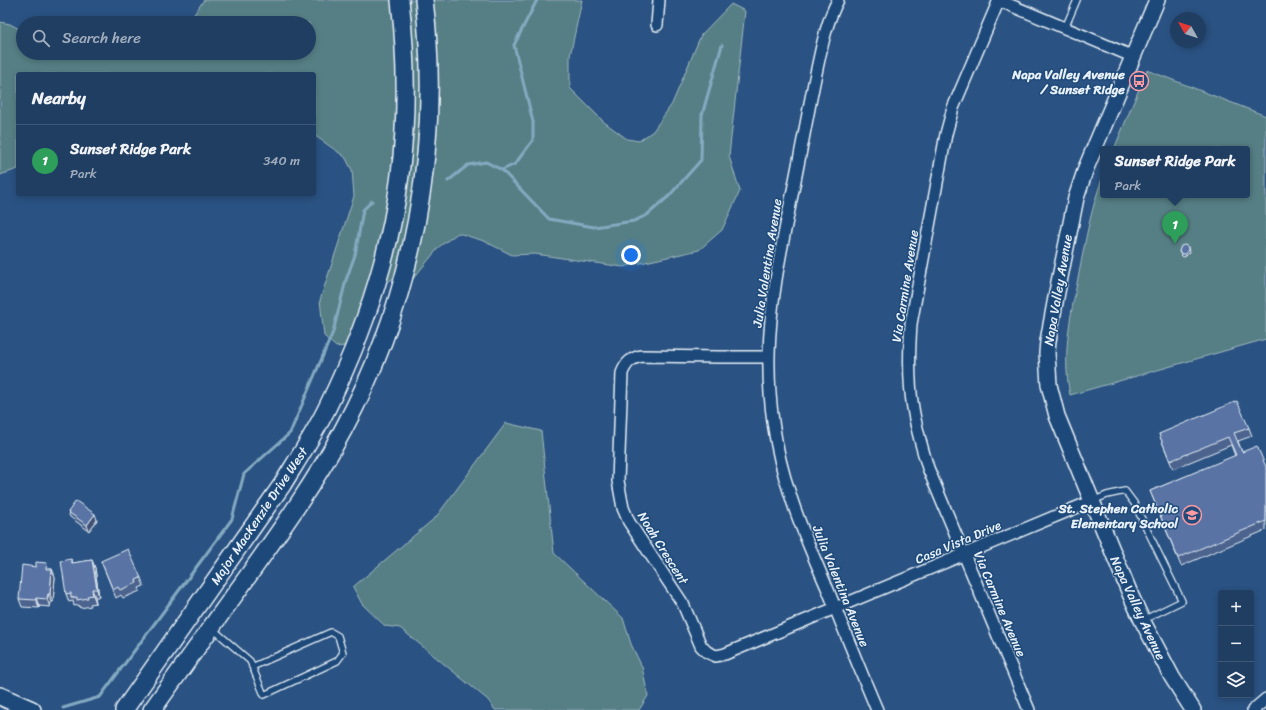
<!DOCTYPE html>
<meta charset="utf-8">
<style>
body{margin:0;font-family:Sriracha,sans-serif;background:#2d496b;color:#f1f3f6}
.controls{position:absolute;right:12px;bottom:12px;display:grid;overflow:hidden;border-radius:4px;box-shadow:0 2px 6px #0003}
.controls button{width:36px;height:36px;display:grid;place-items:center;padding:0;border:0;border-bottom:1px solid #3d5777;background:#203e62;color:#f1f3f6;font:20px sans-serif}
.compass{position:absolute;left:1170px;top:12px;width:36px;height:36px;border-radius:50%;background:#203e62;box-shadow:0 2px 6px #0003;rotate:309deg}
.you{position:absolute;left:631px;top:255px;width:14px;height:14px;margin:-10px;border:3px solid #fff;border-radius:50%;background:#1a73e8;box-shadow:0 0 0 6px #1a73e833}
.badge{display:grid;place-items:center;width:26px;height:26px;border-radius:50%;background:#e797bd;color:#fff;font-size:13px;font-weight:700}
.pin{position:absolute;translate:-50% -33px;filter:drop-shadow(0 1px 2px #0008)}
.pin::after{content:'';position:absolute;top:21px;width:14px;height:12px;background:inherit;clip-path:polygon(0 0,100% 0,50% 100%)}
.popup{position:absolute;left:1100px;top:146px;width:150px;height:52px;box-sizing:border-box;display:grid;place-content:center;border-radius:4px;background:#203e62;filter:drop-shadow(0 1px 3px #0005);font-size:13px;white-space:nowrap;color:#a2aebe}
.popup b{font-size:15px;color:#f1f3f6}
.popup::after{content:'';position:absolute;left:50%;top:100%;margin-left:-8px;border:8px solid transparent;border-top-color:#203e62}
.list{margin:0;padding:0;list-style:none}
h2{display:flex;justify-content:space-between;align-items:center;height:52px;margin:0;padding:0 16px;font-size:17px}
h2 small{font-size:13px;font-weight:400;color:#a2aebe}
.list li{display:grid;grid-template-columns:26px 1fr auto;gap:12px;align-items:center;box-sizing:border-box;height:72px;padding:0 16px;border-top:1px solid #3d5777}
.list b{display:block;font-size:15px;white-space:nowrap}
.list p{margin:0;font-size:13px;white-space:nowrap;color:#a2aebe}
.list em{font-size:13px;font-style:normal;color:#a2aebe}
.icon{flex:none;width:22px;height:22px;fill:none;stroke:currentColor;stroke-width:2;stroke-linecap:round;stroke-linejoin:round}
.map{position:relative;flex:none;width:1266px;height:710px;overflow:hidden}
.search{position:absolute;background:#203e62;box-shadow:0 2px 6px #0003;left:16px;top:16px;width:300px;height:44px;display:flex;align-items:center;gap:10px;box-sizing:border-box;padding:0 14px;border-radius:22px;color:#a2aebe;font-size:15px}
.panel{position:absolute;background:#203e62;box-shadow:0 2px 6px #0003;left:16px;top:72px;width:300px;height:124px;border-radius:4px}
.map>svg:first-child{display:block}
</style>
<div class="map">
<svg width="1266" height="710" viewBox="0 0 1266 710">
<rect width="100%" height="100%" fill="#2a5282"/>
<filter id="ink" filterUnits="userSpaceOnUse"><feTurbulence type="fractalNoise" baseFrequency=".025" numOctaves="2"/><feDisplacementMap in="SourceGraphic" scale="8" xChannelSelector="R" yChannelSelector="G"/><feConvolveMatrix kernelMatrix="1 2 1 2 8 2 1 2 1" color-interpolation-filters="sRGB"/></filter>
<g filter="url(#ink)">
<!-- green -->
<path fill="#577f85" stroke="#a0b8be" d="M204,0H582L570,56V88L604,122L627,139L639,141L653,131L672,104L701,35L731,4L745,11L729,156L740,191L722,230L699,250L623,267L535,254L512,255L484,241L458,233L440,246L412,280L396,277L381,285L362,308L345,346L336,347L324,336L320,300L354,196L352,170L345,157L314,135V74H18V169L0,175V22L10,24L23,31V53H309V23H188Z
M1147,70L1266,116V339L1070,395C1061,351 1072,310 1080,268C1086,236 1092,206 1103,176V195H1247V149H1114Z
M506,423L541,431L554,553L623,618L631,644L642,667L648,696L639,710H495L488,700L400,628L385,626L362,604L353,587L436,517Z"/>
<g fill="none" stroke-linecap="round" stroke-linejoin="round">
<!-- stream -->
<path stroke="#84aac1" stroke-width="3" d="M502,170L515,164L533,140V122L514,45L537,0
M448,181L468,165L486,162L502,170L549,219L594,227L634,221L647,215L669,196L701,160L702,115L722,45
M63,708L100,697L232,519L244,474L290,433L333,332L346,280L355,255L363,210L372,201"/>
<defs>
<path id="lane" d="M1065,28L1077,0
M1092,501L1107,495L1125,491L1134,503L1182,601L1143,620
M213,629L250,661L264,695L337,661L343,653L338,636L331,632L252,667"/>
<path id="street" d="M838,0C825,25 821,51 815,78C809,107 804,136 798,165C786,228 770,291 769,355C768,400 775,451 790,494C800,527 814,558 828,590C844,630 860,670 877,710
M998,0L1134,57
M999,0L953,108L946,134L911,324C909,352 908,380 913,408C916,428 922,448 928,468L1029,710
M657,25L659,0
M769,357H719L642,356C631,358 626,363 622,373L618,481L623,508L629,522L683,604L701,646L707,652L716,656L725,654L1092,501
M1253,710L1266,699"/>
<path id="secondary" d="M1157,0L1086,168L1076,198L1057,292L1048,341L1047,353L1049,385L1057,416L1131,596L1142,620L1172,677L1193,710"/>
<path id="primary" d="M0,696L32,710
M124,710L282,485C298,459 315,433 328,406C350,361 369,313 382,265C406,179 410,88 400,0
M152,710C186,663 219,616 253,569C285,524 317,479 343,430C413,300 442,147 424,0"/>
</defs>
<!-- lane casing -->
<use href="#lane" stroke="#e8f1f8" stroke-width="8"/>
<!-- street casing -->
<use href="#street" stroke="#e8f1f8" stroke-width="14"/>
<!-- secondary casing -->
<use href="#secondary" stroke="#e8f1f8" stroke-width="18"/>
<!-- primary casing -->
<use href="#primary" stroke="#e8f1f8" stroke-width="20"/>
<!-- lane -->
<use href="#lane" stroke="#1f4a7a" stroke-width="5.5"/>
<!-- street -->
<use href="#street" stroke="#1f4a7a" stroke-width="11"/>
<!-- secondary -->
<use href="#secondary" stroke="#1f4a7a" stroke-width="15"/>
<!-- primary -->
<use href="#primary" stroke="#1f4a7a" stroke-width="17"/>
</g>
<!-- wall -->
<path fill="#4c638d" stroke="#e8f1f8" d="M1179,251L1189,253L1186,256L1183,257L1180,254Z
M1249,428L1252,436L1238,441L1242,452L1266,467V530L1181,566L1150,491L1235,456L1231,445L1173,469L1159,434Z
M68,512L97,520L89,531L70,517Z
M71,559L73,563L92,560L95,568L99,597H95L96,603L90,604L91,606L80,608L79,605L74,606L73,601L69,602L66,594Z
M101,561L141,578L144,586L139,588L140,591L123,598L121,595L116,598Z
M49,569H52L55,577L53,602H51L50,607L39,606V608L22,607L19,599Z"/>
<!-- shaded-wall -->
<path fill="#3e5073" stroke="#e8f1f8" d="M1188,247L1189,253L1186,256L1185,254Z
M95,514L97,520L89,531L87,525Z
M92,560L95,568L99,597L97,589Z
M52,569L55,577L53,602L50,594Z
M92,589L95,597L96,603L93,595Z
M48,594L51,602L50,607L47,599Z
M36,598L39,606V608L36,600Z"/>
<!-- building -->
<path fill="#5873a4" stroke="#e8f1f8" d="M1185,245L1188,247V250L1185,254H1182L1179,251L1181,246Z
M1237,401L1249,428L1234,433L1242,452L1257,446L1266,467V521L1178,558L1150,491L1236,455L1228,437L1170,461L1159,434Z
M76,501L95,514L87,525L68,512Z
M128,549L141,578L136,580L137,583L120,590L118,587L113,590L101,561Z
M71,559L72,563L92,560L97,589H92L93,595L87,596L88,598L77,600V597L71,598V593L66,594L61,561Z
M36,562L47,563L46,569H52L50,594H48L47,599L36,598V600L19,599L22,565L36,567Z"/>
</g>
<!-- icons -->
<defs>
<symbol id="bus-ring" viewBox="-11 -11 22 22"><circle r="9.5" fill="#1f4a7a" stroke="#ff9aa2" stroke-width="1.5"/><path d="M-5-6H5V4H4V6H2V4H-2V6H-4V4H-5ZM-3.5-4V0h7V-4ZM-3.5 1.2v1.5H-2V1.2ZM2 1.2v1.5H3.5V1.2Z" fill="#ff9aa2"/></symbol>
<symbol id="school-ring" viewBox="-11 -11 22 22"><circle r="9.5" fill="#1f4a7a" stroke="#ff9aa2" stroke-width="1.5"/><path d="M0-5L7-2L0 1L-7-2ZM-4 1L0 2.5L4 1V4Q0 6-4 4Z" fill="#ff9aa2"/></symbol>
</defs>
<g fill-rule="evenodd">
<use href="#bus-ring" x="1128" y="70" width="22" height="22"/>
<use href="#school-ring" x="1181" y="504" width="22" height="22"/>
</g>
<g text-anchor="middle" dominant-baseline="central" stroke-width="3" stroke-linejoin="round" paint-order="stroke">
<!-- poi labels -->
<g font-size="13" font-weight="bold" fill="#e8f1f8" stroke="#1f4a7a" text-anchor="end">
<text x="1125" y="74">Napa Valley Avenue<tspan x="1125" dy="15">/ Sunset Ridge</tspan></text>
<text x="1178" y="508">St. Stephen Catholic<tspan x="1178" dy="15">Elementary School</tspan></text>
</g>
<!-- street labels -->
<g font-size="13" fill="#e8f1f8" stroke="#1f4a7a">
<text transform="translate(767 263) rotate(-81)">Julia Valentina Avenue</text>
<text transform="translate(905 286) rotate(-81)">Via Carmine Avenue</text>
<text transform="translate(1058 290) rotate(-80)">Napa Valley Avenue</text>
<text transform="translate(259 516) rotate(-56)">Major MacKenzie Drive West</text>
<text transform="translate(958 542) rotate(-23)">Casa Vista Drive</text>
<text transform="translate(663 548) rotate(58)">Noah Crescent</text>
<text transform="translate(841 586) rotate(68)">Julia Valentina Avenue</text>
<text transform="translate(1000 604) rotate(67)">Via Carmine Avenue</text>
<text transform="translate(1138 608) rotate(65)">Napa Valley Avenue</text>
</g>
</g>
</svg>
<div class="controls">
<button>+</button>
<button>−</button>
<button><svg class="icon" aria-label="layers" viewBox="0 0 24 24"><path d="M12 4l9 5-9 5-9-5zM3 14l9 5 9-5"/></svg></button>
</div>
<svg class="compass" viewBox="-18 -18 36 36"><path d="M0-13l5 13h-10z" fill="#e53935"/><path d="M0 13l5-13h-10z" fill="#a2aebe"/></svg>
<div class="you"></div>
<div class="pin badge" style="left:1175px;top:244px;background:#2e9e5b">1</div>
<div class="popup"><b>Sunset Ridge Park</b>Park</div>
<div class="search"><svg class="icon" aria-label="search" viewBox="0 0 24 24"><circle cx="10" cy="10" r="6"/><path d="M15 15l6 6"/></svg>Search here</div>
<section class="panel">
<h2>Nearby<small></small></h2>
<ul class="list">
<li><span class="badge" style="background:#2e9e5b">1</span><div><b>Sunset Ridge Park</b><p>Park</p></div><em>340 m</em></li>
</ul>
</section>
</div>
